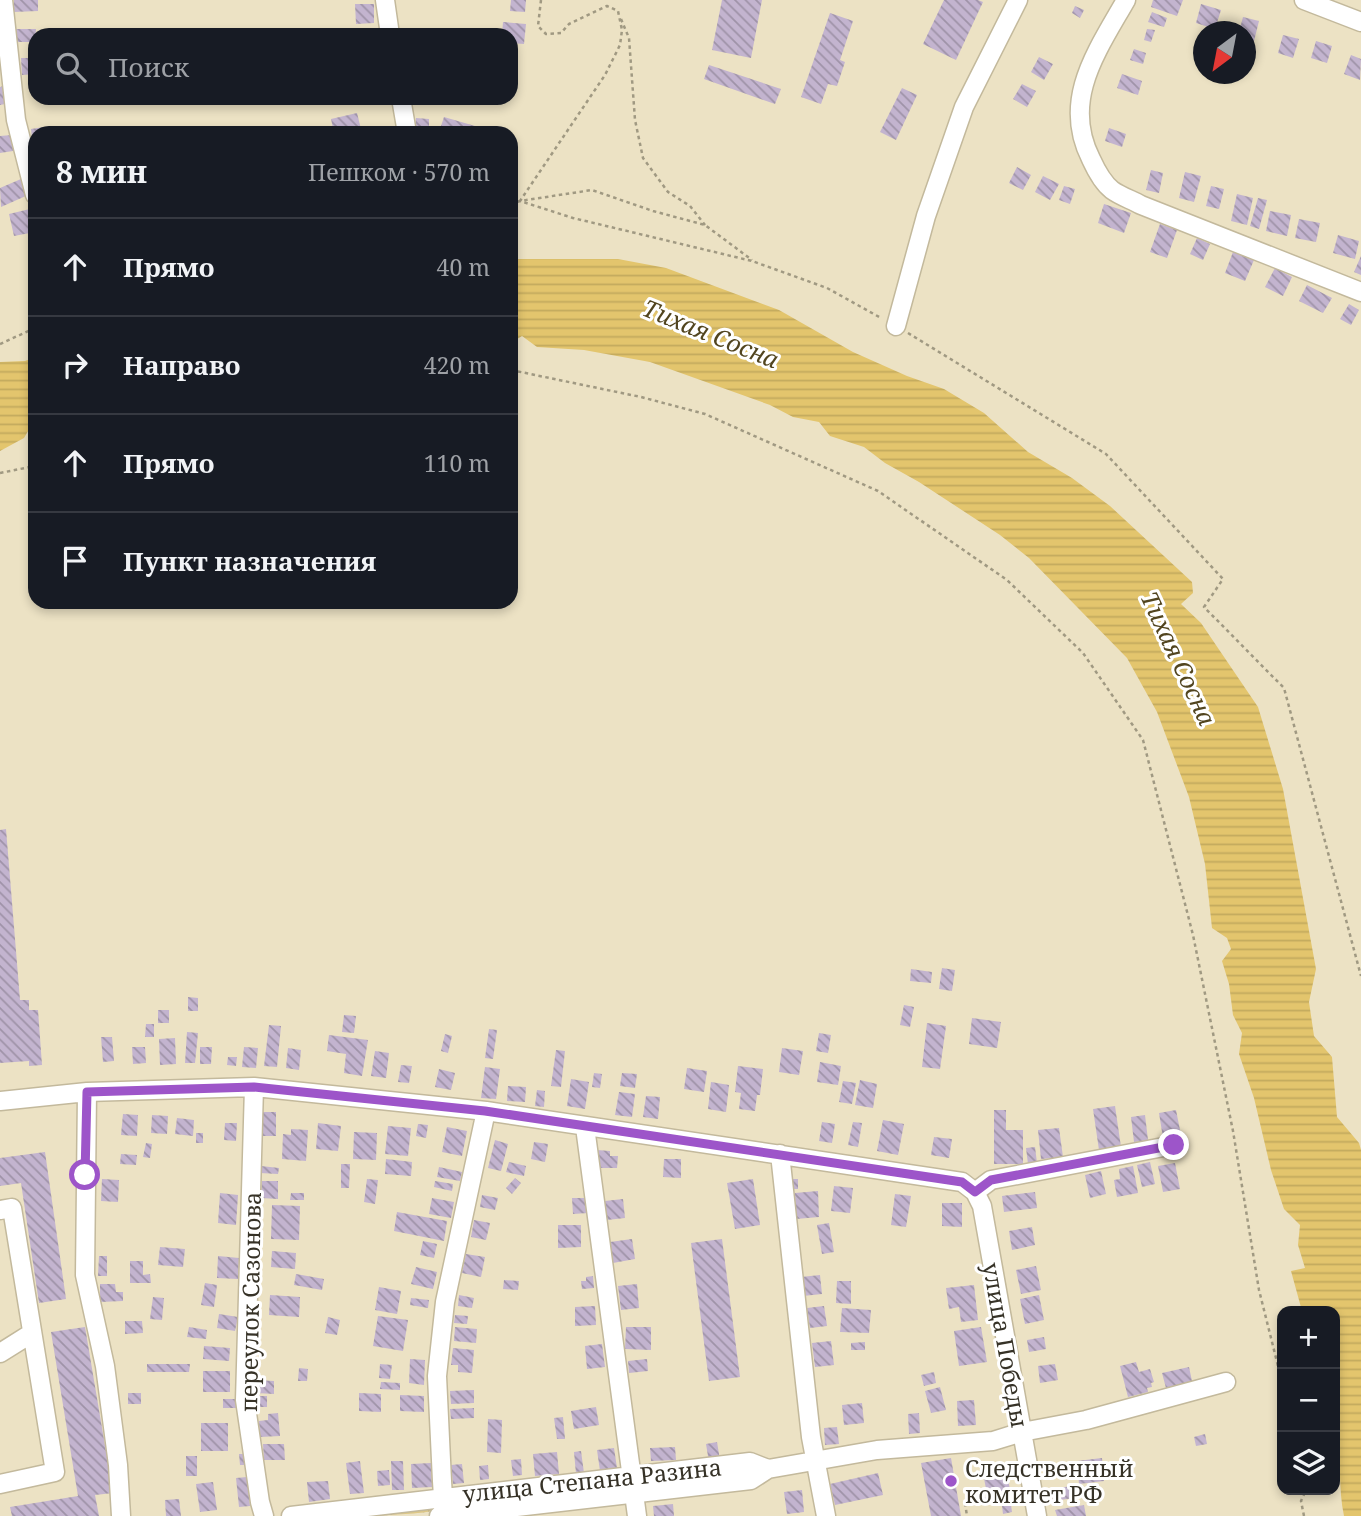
<!DOCTYPE html>
<html lang="ru">
<meta charset="utf-8">
<style>
body{margin:0;font-family:"Noto Serif",serif;background:#20242c;color:#f1f3f6}
.controls{position:absolute;right:21px;bottom:21px;display:grid;overflow:hidden;border-radius:14px;box-shadow:0 4px 10px #0003}
.controls button{width:63px;height:63px;display:grid;place-items:center;padding:0;border:0;border-bottom:2px solid #363941;background:#171b24;color:#f1f3f6;font:35px sans-serif}
.compass{position:absolute;left:1193px;top:21px;width:63px;height:63px;border-radius:50%;background:#171b24;box-shadow:0 4px 10px #0003;rotate:212deg}
.stop{position:absolute;width:21px;height:21px;margin:-16px;border:5px solid #9d55c9;border-radius:50%;background:#fff}
.stop.end{background:#9d55c9;border-color:#fff;box-shadow:0 2px 7px #0008}
.list{margin:0;padding:0;list-style:none}
h2{display:flex;justify-content:space-between;align-items:center;height:91px;margin:0;padding:0 28px;font-size:30px}
h2 small{font-size:23px;font-weight:400;color:#9ea1a6}
.list li{display:grid;grid-template-columns:46px 1fr auto;gap:21px;align-items:center;box-sizing:border-box;height:98px;padding:0 28px;border-top:2px solid #363941}
.list b{display:block;font-size:26px;white-space:nowrap}
.list em{font-size:23px;font-style:normal;color:#9ea1a6}
.icon{flex:none;width:38px;height:38px;fill:none;stroke:currentColor;stroke-width:2;stroke-linecap:round;stroke-linejoin:round}
.map{position:relative;flex:none;width:1361px;height:1516px;overflow:hidden}
.search{position:absolute;background:#171b24;box-shadow:0 4px 10px #0003;left:28px;top:28px;width:490px;height:77px;display:flex;align-items:center;gap:18px;box-sizing:border-box;padding:0 24px;border-radius:21px;color:#9ea1a6;font-size:26px}
.panel{position:absolute;background:#171b24;box-shadow:0 4px 10px #0003;left:28px;top:126px;width:490px;height:483px;border-radius:21px}
.map>svg:first-child{display:block}
</style>
<div class="map">
<svg width="1361" height="1516" viewBox="0 0 1361 1516">
<defs>
<pattern id="grass-tufts" width="24" height="20" patternUnits="userSpaceOnUse" patternTransform="scale(1.75)"><rect width="24" height="20" fill="#dec887"/><path d="M3 7l-1-3M5 7V3M7 7l1-3M15 17l-1-3M17 17v-4M19 17l1-3" fill="none" stroke="#bfac75"/></pattern>
<pattern id="water-rules" width="6" height="5" patternUnits="userSpaceOnUse" patternTransform="scale(1.75)"><rect width="6" height="5" fill="#e3c56d"/><path d="M0 2.5h6" fill="none" stroke="#c3aa5e"/></pattern>
<pattern id="building-back-hatch" width="6" height="6" patternUnits="userSpaceOnUse" patternTransform="scale(1.75)"><rect width="6" height="6" fill="#c3b4cf"/><path d="M-1 5l2 2M0 0l6 6M5-1l2 2" fill="none" stroke="#9f93a8"/></pattern>
</defs>
<rect width="100%" height="100%" fill="#ece2c4"/>
<!-- grass -->
<path fill="url(#grass-tufts)" d="M436,1502L442,1508C427,1516 352,1516 330,1516Z"/>
<!-- water -->
<path fill="url(#water-rules)" d="M511,259H618L666,268L779,310L853,352L907,376L944,389L984,413L1028,452L1072,478L1110,506L1192,582L1193,593L1181,604L1201,623L1258,707L1283,789L1316,969L1309,1002L1314,1036L1332,1057L1337,1117L1359,1143L1361,1150V1516H1344C1338,1488 1342,1460 1335,1433V1311H1302L1291,1271L1305,1268L1298,1245L1300,1225L1284,1209L1271,1170L1254,1098L1239,1054L1242,1033L1233,1015L1229,984L1222,961L1231,949L1227,938L1212,928L1205,864L1189,797L1157,712L1127,658L1029,558L1000,535L919,482L885,463L864,447L830,436L819,422L793,417L770,405L650,362L584,350L537,347L522,336L511,343Z
M35,357V428L31,426L24,438L0,451V362L25,361Z"/>
<!-- building -->
<path fill="url(#building-back-hatch)" d="M14,0H38V11L14,12Z
M511,0H526L525,12L510,11Z
M722,0H762L751,58L712,50Z
M944,0H978L983,2L956,60L923,44Z
M1153,0H1183L1177,16L1151,7Z
M355,4H374V23L356,24Z
M1201,4L1221,10L1215,29L1196,23Z
M1075,6L1084,10L1080,18L1072,13Z
M1152,12L1167,18L1164,27L1148,22Z
M830,13L853,21L840,60L845,62L837,86L828,84L821,104L801,97Z
M1243,17L1259,21L1254,41L1246,38V32H1239Z
M503,22L526,24L524,44L511,43V35H502Z
M16,29H36L35,42H16Z
M1147,29L1155,30L1151,42L1144,40Z
M1283,35L1299,39L1293,58L1278,53Z
M1316,41L1332,46L1327,63L1311,58Z
M1134,49L1146,53L1143,64L1130,60Z
M1351,55L1361,59L1360,80L1344,74Z
M1039,57L1053,64L1044,80L1031,72Z
M21,58H35V74L22,75Z
M709,65L781,89L775,104L704,79Z
M1122,74L1142,81L1138,95L1117,88Z
M1022,84L1036,91L1027,107L1013,99Z
M3,86L5,104L0,105V87Z
M902,88L917,95L896,140L880,132Z
M319,98H338V100L319,101Z
M357,113L362,133H334L331,119Z
M444,117L475,126L473,133L439,132Z
M416,118L429,119V131L415,130Z
M51,126L52,133H35L33,146L31,129Z
M1109,128L1126,134L1122,147L1105,141Z
M12,135L13,151L0,153V136Z
M1017,167L1031,175L1023,190L1009,183Z
M1151,170L1163,173L1159,193L1146,190Z
M1185,172L1201,176L1194,202L1179,198Z
M1043,176L1059,184L1050,200L1035,192Z
M21,179L28,195L1,207L0,188Z
M1064,186L1075,189L1070,204L1059,200Z
M1211,186L1224,189L1219,209L1206,206Z
M1237,194L1253,198L1247,225L1231,221Z
M1258,198L1267,200L1259,229L1250,226Z
M1104,204L1131,213L1124,233L1098,223Z
M34,208L35,232L14,236L9,214Z
M1270,211L1291,215L1287,236L1266,231Z
M1299,219L1320,223L1316,242L1295,238Z
M1160,224L1177,230L1167,258L1150,252Z
M1338,235L1359,241L1355,259L1333,253Z
M1197,238L1210,244L1203,260L1190,254Z
M1233,252L1254,260L1245,281L1225,273Z
M1361,256V275L1354,272Z
M1275,268L1292,277L1283,296L1265,287Z
M1307,285L1332,298L1323,313L1299,301Z
M1349,304L1359,310L1351,325L1340,319Z
M6,829L20,1000H29V1010H38L42,1065L29,1066V1061L0,1063V830Z
M942,968L955,970L952,991L939,989Z
M911,969L932,972L931,983L910,981Z
M188,997L198,998V1011H188Z
M904,1005L914,1007L910,1027L900,1025Z
M158,1010H169V1023H158Z
M344,1015L356,1016L354,1033L342,1032Z
M972,1018L1001,1022L997,1048L969,1044Z
M927,1023L946,1026L940,1069L922,1067Z
M146,1024H154V1037H145Z
M269,1025L281,1026L277,1067L264,1066Z
M489,1029L497,1030L493,1059L485,1058Z
M187,1032L198,1033L195,1063H185Z
M819,1033L831,1035L828,1053L816,1051Z
M445,1034L452,1036L448,1053L441,1051Z
M329,1035L368,1040L362,1076L344,1073L346,1054L327,1051Z
M101,1037H112L114,1061L103,1062Z
M175,1038L176,1064L160,1065L159,1039Z
M132,1047H145L146,1063L133,1064Z
M200,1047H212L211,1064H200Z
M244,1047L258,1048L256,1068L242,1067Z
M288,1048L301,1050L299,1070L286,1068Z
M782,1048L803,1051L799,1075L779,1072Z
M556,1050L565,1051L561,1087L551,1086Z
M375,1051L389,1053L386,1078L371,1076Z
M228,1057H237L236,1066L227,1065Z
M820,1062L841,1066L838,1085L817,1082Z
M401,1065L412,1066L409,1083L398,1082Z
M738,1066L763,1069L760,1095H757L755,1111L739,1109L741,1093L735,1092Z
M485,1067L500,1069L496,1099L481,1098Z
M687,1068L707,1071L704,1092L684,1089Z
M439,1069L455,1073L451,1090L435,1087Z
M594,1073L602,1074L600,1088L592,1087Z
M622,1073L637,1074L635,1088L620,1086Z
M571,1079L589,1082L585,1109L567,1106Z
M860,1080L877,1084L873,1108L855,1105Z
M843,1081L856,1083L852,1104L839,1102Z
M711,1082L729,1085L726,1112L708,1109Z
M508,1086L526,1087L525,1102L507,1101Z
M537,1090L545,1091L544,1107L535,1106Z
M619,1092L635,1094L632,1117L615,1115Z
M646,1096L660,1097L658,1119L643,1117Z
M1115,1106L1121,1147L1099,1150L1093,1109Z
M994,1110H1006V1130H1023V1164H994Z
M1176,1110L1181,1135L1163,1138L1159,1113Z
M261,1112H276V1136H261Z
M123,1114L138,1115L137,1136L121,1135Z
M152,1115L168,1116L167,1134L151,1133Z
M1145,1115L1148,1140L1134,1142L1131,1117Z
M177,1118L194,1120L193,1136L175,1134Z
M883,1120L904,1124L898,1155L877,1151Z
M822,1122L835,1124L832,1143L819,1141Z
M853,1122L862,1123L858,1147L848,1145Z
M225,1123H237L236,1141L224,1140Z
M318,1123L341,1126L338,1151L316,1149Z
M418,1124L428,1125L426,1138L416,1136Z
M388,1126L411,1128L408,1156L385,1154Z
M447,1127L467,1131L462,1156L442,1152Z
M1059,1128L1063,1157L1041,1159L1038,1130Z
M291,1129L308,1130L306,1161L282,1159L283,1134L291,1135Z
M354,1132L377,1133L376,1160L353,1159Z
M196,1133H203V1143H196Z
M934,1137L952,1139L949,1158L931,1155Z
M495,1140L508,1144L501,1171L488,1168Z
M534,1142L548,1144L545,1162L531,1159Z
M146,1143L152,1144L150,1158L143,1157Z
M1035,1147L1037,1163L1028,1164L1026,1148Z
M597,1150L610,1151V1156H618L617,1168H596Z
M45,1152L66,1299L39,1303L21,1183L0,1186V1158Z
M121,1154L137,1155L136,1165L120,1164Z
M386,1159L412,1162L411,1176L385,1174Z
M664,1159H681V1178L663,1177Z
M509,1162L526,1166L524,1176L506,1172Z
M1150,1162L1155,1184L1142,1187L1137,1165Z
M1175,1163L1180,1189L1163,1192L1158,1166Z
M341,1164H350L349,1188H341Z
M261,1166L279,1168L278,1174L260,1173Z
M1133,1166L1138,1193L1117,1197L1114,1180L1120,1179L1119,1169Z
M439,1167L462,1172L460,1181L437,1177Z
M1101,1171L1106,1194L1090,1198L1085,1175Z
M515,1178L521,1183L512,1194L506,1188Z
M102,1179L119,1180L118,1202L101,1201Z
M367,1179L378,1180L375,1204L364,1202Z
M753,1179L760,1225L735,1229L727,1183Z
M790,1179H798V1189H790Z
M262,1181H278V1199L261,1198Z
M435,1181L453,1184L452,1191L434,1187Z
M834,1186L853,1188L850,1213L831,1211Z
M818,1191L819,1217L796,1219L795,1193Z
M1035,1192L1037,1208L1004,1212L1002,1196Z
M220,1193L238,1195L236,1225L218,1223Z
M291,1193H304V1200H290Z
M895,1194L911,1196L906,1227L891,1225Z
M482,1195L498,1198L495,1210L480,1207Z
M432,1198L454,1202L451,1218L429,1214Z
M572,1198H587L588,1213L573,1214Z
M623,1199L625,1218L607,1220L605,1201Z
M942,1203H962V1227L942,1226Z
M272,1205L300,1206L299,1240L271,1239Z
M397,1212L447,1221L444,1241L394,1231Z
M474,1220L490,1223L486,1240L471,1237Z
M829,1223L834,1252L822,1254L817,1225Z
M558,1225H581V1247L558,1248Z
M1032,1227L1035,1245L1012,1250L1009,1231Z
M632,1239L635,1259L613,1263L610,1242Z
M722,1239L740,1377L709,1381L691,1243Z
M423,1241L437,1244L434,1258L420,1255Z
M160,1247L185,1249L183,1267L158,1265Z
M272,1251L296,1253L295,1269L271,1267Z
M466,1254L485,1257L481,1277L462,1273Z
M99,1256H107V1276H98Z
M218,1256L239,1258L238,1279L217,1278Z
M130,1261H143V1275L150,1274L151,1283H130Z
M1036,1266L1041,1290L1021,1294L1016,1270Z
M416,1267L437,1272L433,1289L411,1284Z
M296,1274L324,1279L322,1290L294,1285Z
M820,1275L822,1294L803,1296L801,1277Z
M593,1276L594,1288L582,1289L581,1281H586V1277Z
M504,1280L519,1281L518,1290L503,1289Z
M837,1281H851V1304L836,1303Z
M205,1283L217,1285L214,1307L201,1305Z
M100,1284H115L116,1292H123V1301L100,1302Z
M637,1284L639,1308L621,1310L618,1286Z
M974,1285L978,1320L961,1322L959,1307L949,1309L946,1288Z
M379,1287L401,1291L397,1314L375,1310Z
M270,1295L300,1297L299,1317L269,1315Z
M459,1295L474,1298L472,1308L458,1306Z
M1039,1295L1044,1320L1025,1324L1020,1299Z
M153,1297L164,1298L162,1320L150,1319Z
M411,1298L429,1300L428,1308L410,1305Z
M595,1306L596,1325L575,1326V1307Z
M824,1306L827,1326L810,1328L807,1308Z
M842,1308L871,1310L869,1333L840,1332Z
M219,1314L238,1317L235,1331L217,1328Z
M455,1315L468,1316L467,1324L454,1323Z
M378,1316L408,1320L403,1351L373,1346Z
M328,1317L340,1320L337,1335L325,1333Z
M125,1321H142L143,1333L125,1334Z
M85,1327L113,1493L95,1495L99,1516H12L10,1507L78,1496L51,1332Z
M189,1327L207,1330L206,1339L187,1337Z
M455,1327L477,1329L476,1343L454,1341Z
M626,1327H651V1350L625,1349Z
M981,1327L987,1362L959,1366L954,1331Z
M1044,1337L1046,1349L1029,1352L1027,1340Z
M831,1341L834,1365L815,1367L812,1343Z
M865,1342V1350H851V1343Z
M602,1344L605,1367L587,1369L585,1346Z
M204,1346L230,1348L229,1361L203,1359Z
M453,1348L474,1350L472,1373L458,1372V1365H451Z
M410,1359L425,1360L424,1385L409,1383Z
M647,1359L648,1371L629,1373L628,1361Z
M1136,1362L1139,1372L1150,1369L1154,1382L1151,1383L1152,1387L1147,1388L1148,1392L1128,1397L1120,1366Z
M147,1364H190L189,1372H147Z
M380,1364L392,1365L390,1379L379,1378Z
M1055,1364L1058,1380L1040,1383L1038,1366Z
M1189,1367L1192,1381L1166,1388L1162,1373Z
M299,1368L308,1369L307,1381H298Z
M203,1371H230V1392H203Z
M934,1372L936,1383L924,1386L921,1375Z
M256,1380L274,1381V1394L256,1393Z
M381,1382L400,1383V1390L380,1389Z
M940,1387L946,1410L931,1413L925,1391Z
M474,1390V1403L451,1404L450,1391Z
M128,1393H141V1404H128Z
M359,1393L381,1394V1412L359,1411Z
M400,1395L424,1396V1412L400,1411Z
M257,1396H267V1407H257Z
M223,1399H235L236,1408H223Z
M974,1400L976,1425L958,1426L957,1401Z
M862,1403L864,1423L844,1425L842,1405Z
M596,1407L599,1425L574,1429L571,1411Z
M474,1408V1418L451,1419L450,1409Z
M278,1413L280,1436L260,1437L259,1421L268,1420V1414Z
M919,1413L920,1433L909,1434L908,1414Z
M563,1417L565,1439H557L554,1418Z
M488,1419L502,1420L501,1453L487,1452Z
M201,1423H228V1451H201Z
M837,1427L839,1444L825,1445L824,1428Z
M1205,1434L1207,1444L1196,1446L1194,1437Z
M717,1442L720,1460L709,1462L706,1444Z
M263,1444H284L285,1460H264Z
M675,1447L676,1460L651,1461L650,1448Z
M614,1448L617,1468L600,1471L597,1450Z
M581,1451L584,1473L576,1474L574,1452Z
M557,1452L559,1474L535,1476L533,1454Z
M239,1454H245L246,1465H240Z
M186,1456H197V1476H186Z
M951,1458L961,1516H931L921,1463Z
M1102,1458L1104,1481L1079,1484L1077,1461Z
M521,1459L522,1475L513,1476L511,1460Z
M360,1461L364,1493L350,1494L346,1463Z
M391,1461H403L404,1490H392Z
M431,1463L432,1487L412,1488L411,1464Z
M1005,1463L1010,1490L987,1494L982,1468Z
M462,1464L464,1483L453,1484L451,1465Z
M488,1465L489,1479L480,1480L479,1466Z
M389,1470L390,1485L378,1486L377,1471Z
M878,1473L883,1495L835,1505L830,1484Z
M247,1477L250,1506L239,1507L236,1478Z
M328,1481L330,1499L309,1502L307,1482Z
M213,1482L217,1510L200,1512L196,1484Z
M1072,1486L1074,1498L1053,1501L1051,1489Z
M802,1490L804,1512L787,1514L784,1492Z
M1009,1495L1010,1501L1000,1503L998,1497Z
M976,1497H987V1503H976Z
M179,1499L181,1516H166L165,1500Z
M673,1504L674,1516H654L653,1506Z
M1011,1505L1012,1512L1003,1514L1002,1506Z
M1084,1505L1086,1516H1057L1055,1510Z"/>
<g fill="none" stroke-linecap="round" stroke-linejoin="round">
<defs>
<path id="minor" d="M3,0L16,120L35,195
M385,0L390,35
M1126,0C1097,51 1061,100 1091,159C1096,170 1103,183 1112,190C1120,196 1132,200 1141,205L1361,292
M1304,0L1361,22
M401,98L407,133
M896,326L926,216L964,107L1018,0
M254,1087L245,1400L260,1502L264,1516
M87,1092L85,1275L105,1366L118,1465L121,1516
M0,1101L87,1092L254,1087L486,1111L962,1182L975,1192L982,1206L1037,1516
M585,1127L637,1516
M780,1154L811,1437L826,1516
M975,1192L991,1180L1174,1145
M0,1210L12,1208L55,1472L0,1484
M0,1353L32,1333
M447,1506L443,1497L442,1481L437,1376L445,1302L486,1111
M291,1516L750,1462L768,1469
M439,1516L751,1480L768,1469L877,1450L993,1441L1022,1432L1086,1420L1226,1382"/>
</defs>
<!-- minor casing -->
<use href="#minor" stroke="#c3b99c" stroke-width="21"/>
<!-- path -->
<path stroke="#a09982" stroke-width="2.5" stroke-dasharray="3.5 3.5" stroke-linecap="butt" d="M541,0L538,26L546,34L561,33L569,24L607,6L618,11L622,30L620,45L605,75L520,201L592,190L653,211L705,225L752,260
M621,19L629,38L635,120L643,158L668,192L690,206L705,225
M511,204L520,201L573,218L752,261L827,288L881,318
M908,333L1106,454L1223,579L1204,607L1284,688L1361,976
M0,344L35,328
M511,370L641,397L705,414L878,491L1007,580L1083,653L1143,740L1193,935L1233,1131L1259,1290L1282,1382
M0,473L35,466
M965,1503L967,1516
M1304,1516L1301,1501L1306,1490"/>
<!-- minor -->
<use href="#minor" stroke="#fff" stroke-width="18"/>
</g>
<g fill="none" stroke-linecap="round" stroke-linejoin="round">
<!-- route -->
<path stroke="#9d55c9" stroke-width="9" d="M85,1175L87,1092L254,1087L485,1111L962,1182L975,1192L991,1180L1174,1145"/>
</g>
<!-- markers -->
<circle fill="#9d55c9" stroke="#fff" stroke-width="2.5" cx="951" cy="1481" r="7"/>
<g text-anchor="middle" dominant-baseline="central" stroke-width="6" stroke-linejoin="round" paint-order="stroke">
<!-- street labels -->
<g font-size="23" fill="#363227" stroke="#fff">
<text transform="translate(250 1302) rotate(-89)">переулок Сазонова</text>
<text transform="translate(1006 1345) rotate(80)">улица Победы</text>
<text transform="translate(592 1480) rotate(-6)">улица Степана Разина</text>
</g>
<!-- poi labels -->
<g font-size="23" fill="#363227" stroke="#fff" text-anchor="start">
<text x="965" y="1468">Следственный<tspan x="965" dy="26">комитет РФ</tspan></text>
</g>
<!-- water labels -->
<g font-size="24" font-style="italic" fill="#52451f" stroke="#fff">
<text transform="translate(711 333) rotate(22)">Тихая Сосна</text>
<text transform="translate(1179 658) rotate(65)">Тихая Сосна</text>
</g>
</g>
</svg>
<div class="controls">
<button>+</button>
<button>−</button>
<button><svg class="icon" aria-label="layers" viewBox="0 0 24 24"><path d="M12 4l9 5-9 5-9-5zM3 14l9 5 9-5"/></svg></button>
</div>
<svg class="compass" viewBox="-18 -18 36 36"><path d="M0-13l5 13h-10z" fill="#e53935"/><path d="M0 13l5-13h-10z" fill="#9ea1a6"/></svg>
<div class="stop" style="left:85px;top:1175px"></div>
<div class="stop end" style="left:1174px;top:1145px"></div>
<div class="search"><svg class="icon" aria-label="search" viewBox="0 0 24 24"><circle cx="10" cy="10" r="6"/><path d="M15 15l6 6"/></svg>Поиск</div>
<section class="panel">
<h2>8 мин<small>Пешком · 570 m</small></h2>
<ul class="list">
<li><svg class="icon" aria-label="ahead" viewBox="0 0 24 24"><path d="M12 20V5M6 11l6-6 6 6"/></svg><div><b>Прямо</b></div><em>40 m</em></li>
<li><svg class="icon" aria-label="right" viewBox="0 0 24 24"><path d="M7 20v-9h11M14 6l5 5-5 5"/></svg><div><b>Направо</b></div><em>420 m</em></li>
<li><svg class="icon" aria-label="ahead" viewBox="0 0 24 24"><path d="M12 20V5M6 11l6-6 6 6"/></svg><div><b>Прямо</b></div><em>110 m</em></li>
<li><svg class="icon" aria-label="arrive" viewBox="0 0 24 24"><path d="M6 21V4h12l-3 4 3 4H6"/></svg><div><b>Пункт назначения</b></div></li>
</ul>
</section>
</div>
